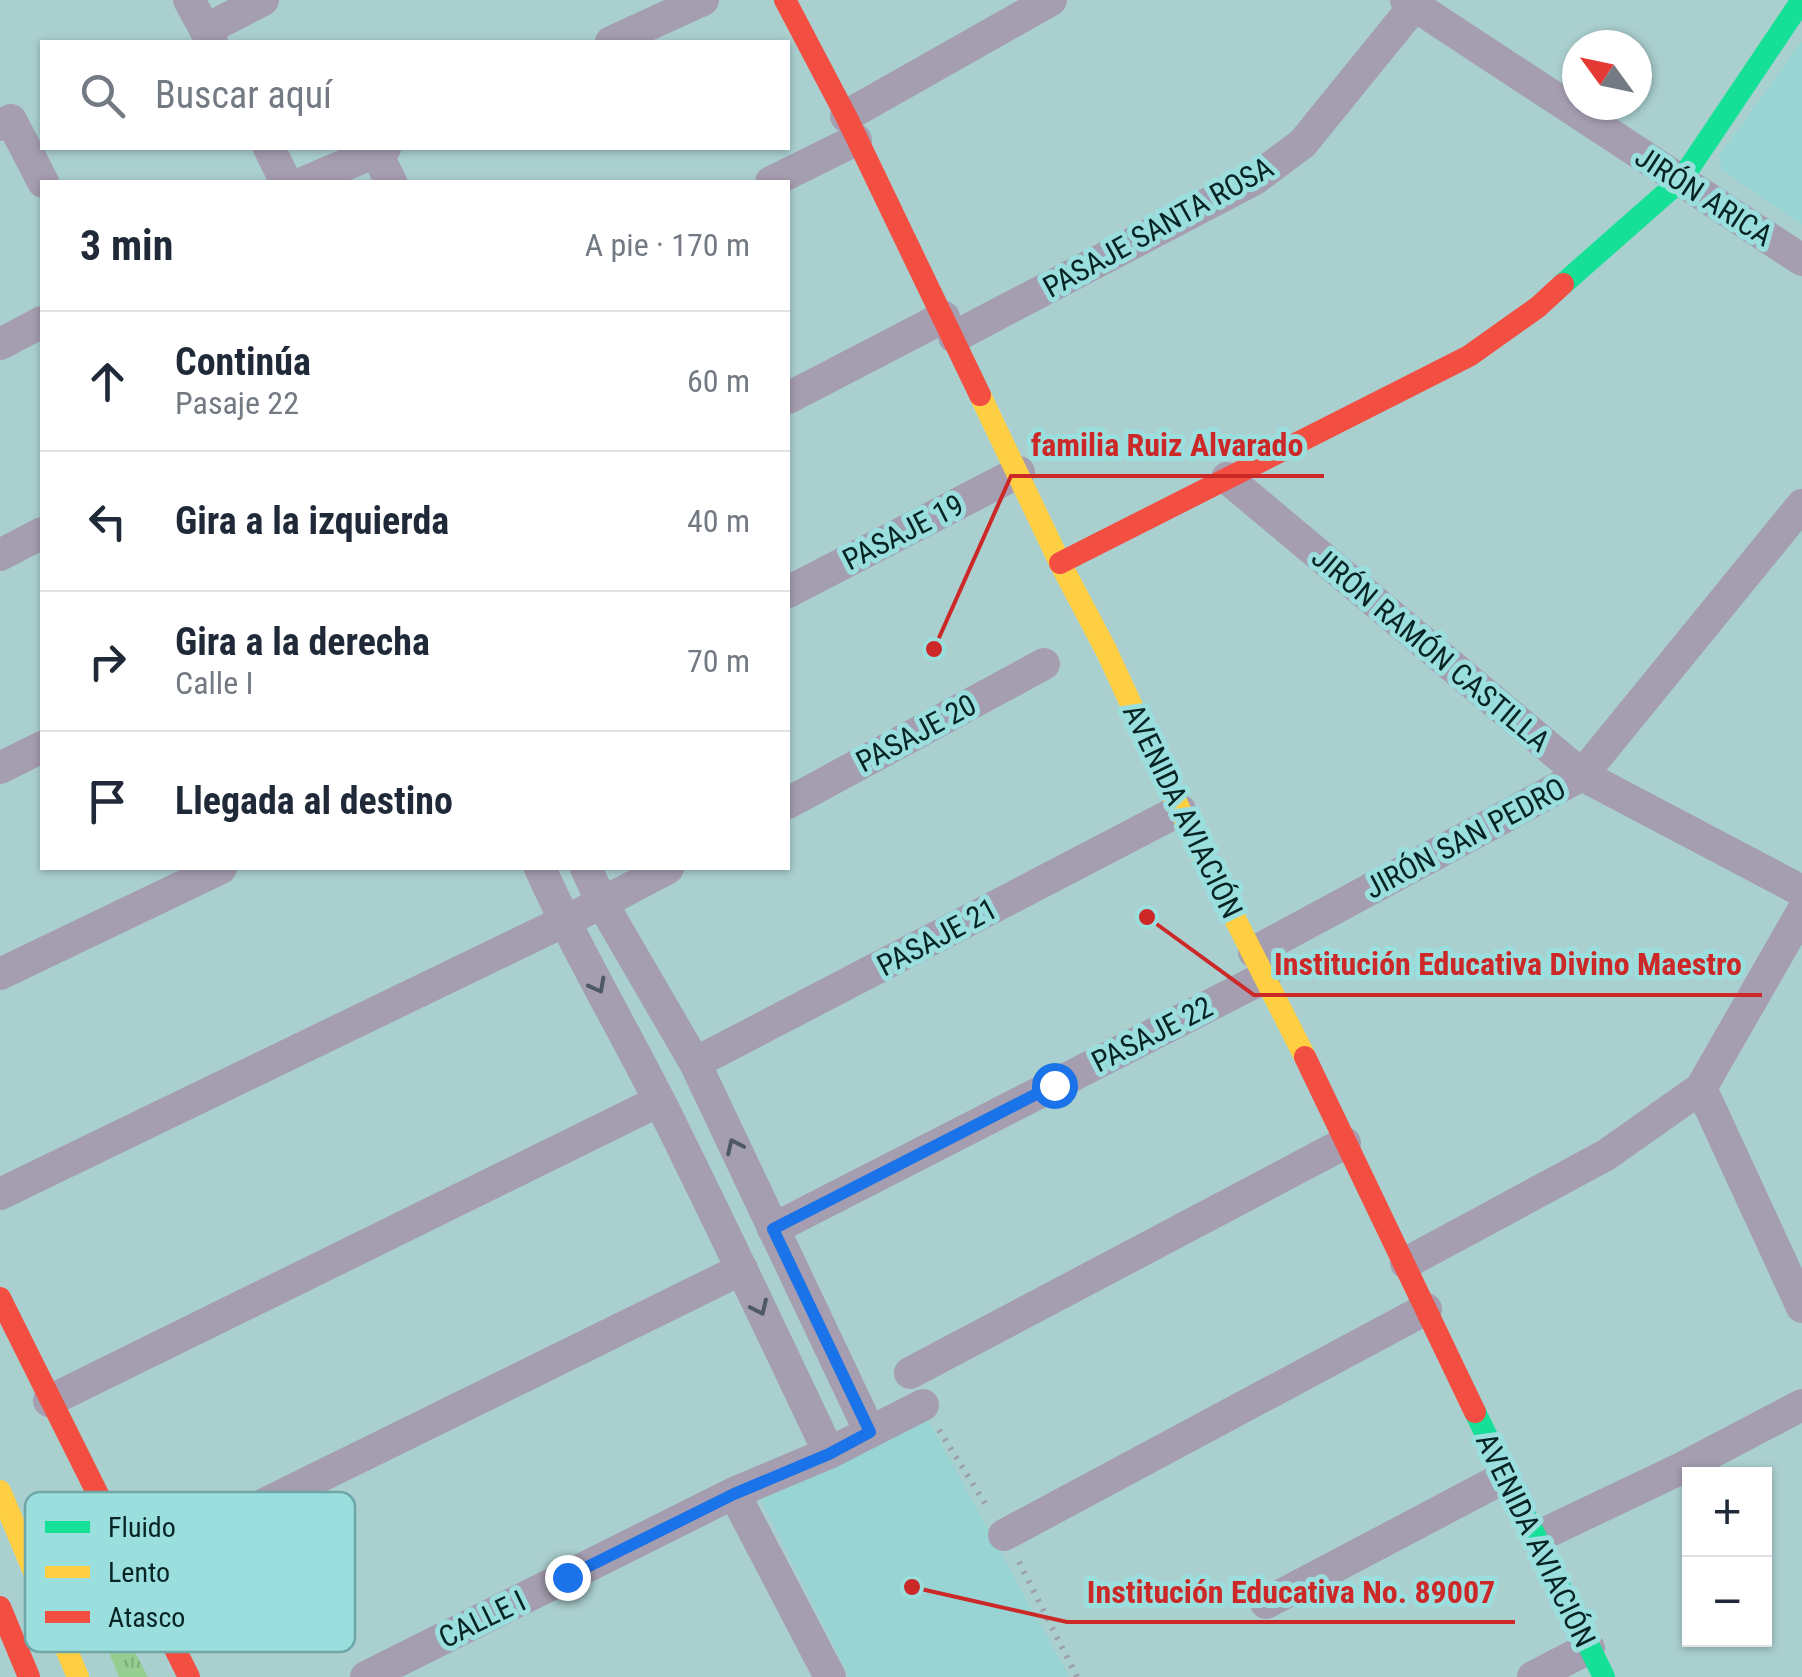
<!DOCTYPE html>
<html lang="es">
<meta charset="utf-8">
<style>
body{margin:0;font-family:"Roboto Condensed",sans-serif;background:#f2f2f3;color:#1f2937}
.controls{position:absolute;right:30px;bottom:30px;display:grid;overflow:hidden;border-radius:0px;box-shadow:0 2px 8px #0004}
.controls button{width:90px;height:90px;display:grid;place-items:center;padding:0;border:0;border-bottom:2px solid #e0e1e3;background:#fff;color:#1f2937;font:50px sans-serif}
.compass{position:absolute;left:1562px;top:30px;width:90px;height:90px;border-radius:50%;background:#fff;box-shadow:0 2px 8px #0004;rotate:303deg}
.stop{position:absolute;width:30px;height:30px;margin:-22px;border:8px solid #1a73e8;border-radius:50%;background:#fff}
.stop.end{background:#1a73e8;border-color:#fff;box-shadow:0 2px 10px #0008}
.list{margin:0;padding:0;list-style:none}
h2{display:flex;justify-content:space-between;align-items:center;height:130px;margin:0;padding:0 40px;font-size:42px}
h2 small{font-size:32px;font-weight:400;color:#747a83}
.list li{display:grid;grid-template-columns:65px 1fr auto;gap:30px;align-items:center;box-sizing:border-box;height:140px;padding:0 40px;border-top:2px solid #e0e1e3}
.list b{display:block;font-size:38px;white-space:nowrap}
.list p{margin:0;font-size:32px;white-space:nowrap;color:#747a83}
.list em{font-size:32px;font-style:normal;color:#747a83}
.icon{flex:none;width:55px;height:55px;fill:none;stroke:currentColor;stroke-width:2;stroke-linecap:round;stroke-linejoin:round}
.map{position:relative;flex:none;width:1802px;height:1677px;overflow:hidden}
.search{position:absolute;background:#fff;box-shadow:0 2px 8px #0004;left:40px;top:40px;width:750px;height:110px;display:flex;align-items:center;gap:25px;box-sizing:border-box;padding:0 35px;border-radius:0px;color:#747a83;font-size:38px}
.panel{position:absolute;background:#fff;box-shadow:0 2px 8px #0004;left:40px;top:180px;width:750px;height:690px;border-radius:0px}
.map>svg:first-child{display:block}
</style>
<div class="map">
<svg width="1802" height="1677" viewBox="0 0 1802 1677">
<defs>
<pattern id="park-tufts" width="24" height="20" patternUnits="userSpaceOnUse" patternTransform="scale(2.5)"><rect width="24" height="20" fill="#96cd90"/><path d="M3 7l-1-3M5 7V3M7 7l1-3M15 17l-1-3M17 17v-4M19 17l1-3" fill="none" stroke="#80b07c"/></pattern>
</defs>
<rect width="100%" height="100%" fill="#aacfcf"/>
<!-- built -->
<path fill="#98d4d3" d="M1802,41V225L1722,170L1719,156Z
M927,1418L1069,1677H849L760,1497Z"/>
<!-- park -->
<path fill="url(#park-tufts)" d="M60,1509L148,1677H119L53,1516Z"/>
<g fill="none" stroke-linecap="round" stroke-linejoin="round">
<!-- path -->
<path stroke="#9c9fab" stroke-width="6" stroke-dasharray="2.5 8" stroke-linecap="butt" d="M939,1430L988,1508
M1019,1562L1077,1677"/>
<!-- street -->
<path stroke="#a59db0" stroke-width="32" d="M189,0L212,42
M1406,0L1802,260
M205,30L263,0
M611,42L703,0
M846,116L1051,0
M0,125L11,120L43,182
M269,148L286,182
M376,152L391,182
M305,182L385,148
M771,182L856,140
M954,337L1255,179L1303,143L1419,0
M0,344L42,322
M788,398L944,317
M1227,478L1582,775L1802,891
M0,555L42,533
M788,592L1019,472
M0,768L42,747
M788,803L1044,664
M540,868C576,949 621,1025 661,1104C719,1220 774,1337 829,1453
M586,868L602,903L695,1063L870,1432
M1254,952L1582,775L1802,505
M0,974L221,868
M695,1063L1180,810
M1701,1088L1802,1307
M0,1194L602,903L668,868
M773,1229L1265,977
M1406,1263L1606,1155L1701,1088L1802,912
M910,1373L1345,1143
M49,1401L659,1101
M734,1493L830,1677
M1004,1535L1426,1309
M1537,1537L1682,1468L1802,1405
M134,1568L742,1269
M1266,1603L1505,1477
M366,1677L734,1493L829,1453L923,1405
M1533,1677L1589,1648"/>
<!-- fast -->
<path stroke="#16e098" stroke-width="22" d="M1563,284L1681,180L1802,0
M1475,1412L1604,1677"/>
<!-- slow -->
<path stroke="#ffcf43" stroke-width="22" d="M980,395L1060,563L1106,650L1180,810L1305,1057
M0,1491L78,1677"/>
<!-- jam -->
<path stroke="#f24e42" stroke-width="22" d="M785,0L846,116L980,395
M1060,563L1469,356L1538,307L1563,284
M1305,1057L1475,1412
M0,1298L189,1677
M0,1607L29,1677"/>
</g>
<!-- one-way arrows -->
<defs><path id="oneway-chevron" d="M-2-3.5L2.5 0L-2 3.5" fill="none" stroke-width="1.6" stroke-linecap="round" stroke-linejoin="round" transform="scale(2.5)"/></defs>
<g stroke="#4e5a63">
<use href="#oneway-chevron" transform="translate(598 986) rotate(62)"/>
<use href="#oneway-chevron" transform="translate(734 1146) rotate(-115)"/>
<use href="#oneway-chevron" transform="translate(760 1308) rotate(65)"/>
</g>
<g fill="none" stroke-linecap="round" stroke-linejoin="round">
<!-- route -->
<path stroke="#1a73e8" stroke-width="12" d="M567,1577L734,1494L829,1454L870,1432L773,1229L1054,1085"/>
</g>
<g text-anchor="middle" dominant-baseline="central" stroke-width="10" stroke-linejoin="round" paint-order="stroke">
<!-- street labels -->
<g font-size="30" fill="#072424" stroke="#9bdede">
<text transform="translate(1704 196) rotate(33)">JIRÓN ARICA</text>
<text transform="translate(1158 227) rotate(-29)">PASAJE SANTA ROSA</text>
<text transform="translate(903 532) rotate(-27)">PASAJE 19</text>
<text transform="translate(1431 649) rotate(40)">JIRÓN RAMÓN CASTILLA</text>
<text transform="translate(916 733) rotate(-28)">PASAJE 20</text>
<text transform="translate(1183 811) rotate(64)">AVENIDA AVIACIÓN</text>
<text transform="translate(1465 838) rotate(-28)">JIRÓN SAN PEDRO</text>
<text transform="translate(937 937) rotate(-28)">PASAJE 21</text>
<text transform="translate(1152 1034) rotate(-27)">PASAJE 22</text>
<text transform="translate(1536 1540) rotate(64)">AVENIDA AVIACIÓN</text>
<text transform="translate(482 1619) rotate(-26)">CALLE I</text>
</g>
</g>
<!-- legend -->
<rect x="25" y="1492" width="330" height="160" rx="15" fill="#9bdede" stroke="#6fa6a6" stroke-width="2.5"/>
<rect x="45" y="1521" width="45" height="12" fill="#16e098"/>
<rect x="45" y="1566" width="45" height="12" fill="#ffcf43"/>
<rect x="45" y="1611" width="45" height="12" fill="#f24e42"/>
<g font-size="28" fill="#072424">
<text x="108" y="1537">Fluido</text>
<text x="108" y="1582">Lento</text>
<text x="108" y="1627">Atasco</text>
</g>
<!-- callouts -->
<path fill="none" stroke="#cc2828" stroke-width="4" d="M934 649L1011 476H1324M1147 917L1254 995H1762M912 1587L1067 1622H1515"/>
<g fill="#cc2828" stroke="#9bdede" stroke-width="4">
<circle cx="934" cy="649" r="10"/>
<circle cx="1147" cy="917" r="10"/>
<circle cx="912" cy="1587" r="10"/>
</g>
<g font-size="32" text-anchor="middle" font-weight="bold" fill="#cc2828" stroke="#9bdede" stroke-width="10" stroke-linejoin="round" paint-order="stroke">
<text x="1167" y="456">familia Ruiz Alvarado</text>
<text x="1508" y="975">Institución Educativa Divino Maestro</text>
<text x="1291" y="1603">Institución Educativa No. 89007</text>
</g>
</svg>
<div class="controls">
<button>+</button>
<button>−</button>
</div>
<svg class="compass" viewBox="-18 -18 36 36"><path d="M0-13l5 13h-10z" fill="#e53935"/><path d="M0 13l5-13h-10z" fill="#747a83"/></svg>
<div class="stop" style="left:1054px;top:1085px"></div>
<div class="stop end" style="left:567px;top:1577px"></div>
<div class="search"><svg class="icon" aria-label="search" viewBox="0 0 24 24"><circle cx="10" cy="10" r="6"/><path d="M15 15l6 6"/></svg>Buscar aquí</div>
<section class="panel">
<h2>3 min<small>A pie · 170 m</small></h2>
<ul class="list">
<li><svg class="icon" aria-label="ahead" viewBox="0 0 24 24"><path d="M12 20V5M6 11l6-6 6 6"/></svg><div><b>Continúa</b><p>Pasaje 22</p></div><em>60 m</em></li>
<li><svg class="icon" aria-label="left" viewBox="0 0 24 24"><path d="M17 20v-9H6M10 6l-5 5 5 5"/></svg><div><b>Gira a la izquierda</b></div><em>40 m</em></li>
<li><svg class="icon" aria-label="right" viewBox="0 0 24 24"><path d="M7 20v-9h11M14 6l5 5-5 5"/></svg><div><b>Gira a la derecha</b><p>Calle I</p></div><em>70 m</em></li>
<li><svg class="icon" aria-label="arrive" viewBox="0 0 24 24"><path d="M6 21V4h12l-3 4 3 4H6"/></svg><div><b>Llegada al destino</b></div></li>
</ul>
</section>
</div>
